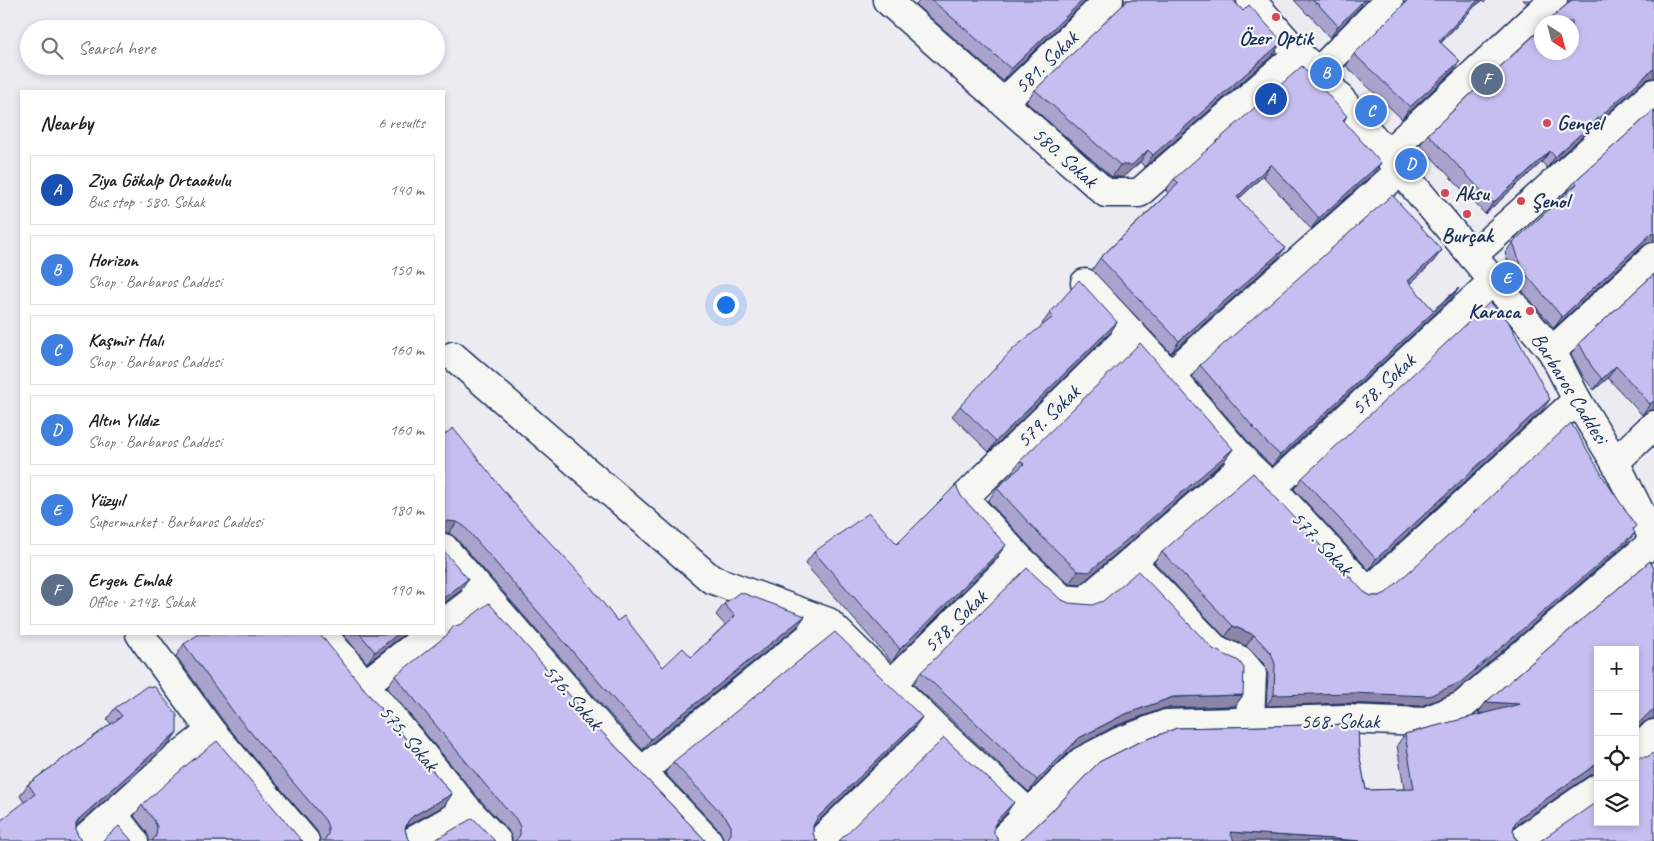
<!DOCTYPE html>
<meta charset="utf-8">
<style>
body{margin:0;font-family:Caveat,sans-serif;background:#f6f6f6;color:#222}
.controls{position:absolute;right:15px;bottom:15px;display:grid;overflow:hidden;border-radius:0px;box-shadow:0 2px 8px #0003}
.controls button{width:45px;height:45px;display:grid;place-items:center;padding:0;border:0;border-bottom:1px solid #e0e0e0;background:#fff;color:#222;font:25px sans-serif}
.compass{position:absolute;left:1534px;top:15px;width:45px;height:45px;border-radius:50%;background:#fff;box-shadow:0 2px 8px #0003;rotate:144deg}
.you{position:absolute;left:725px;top:304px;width:18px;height:18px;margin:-12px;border:4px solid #fff;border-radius:50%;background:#1a73e8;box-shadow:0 0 0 8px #1a73e833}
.badge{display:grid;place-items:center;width:32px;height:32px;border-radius:50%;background:#d1495b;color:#fff;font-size:16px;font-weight:700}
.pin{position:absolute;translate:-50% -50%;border:2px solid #fff;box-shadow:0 1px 5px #0006}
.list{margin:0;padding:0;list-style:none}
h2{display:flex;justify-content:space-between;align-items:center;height:65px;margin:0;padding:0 20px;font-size:21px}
h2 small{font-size:16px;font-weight:400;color:#767676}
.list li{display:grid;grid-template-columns:32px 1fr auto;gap:15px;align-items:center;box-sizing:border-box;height:70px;margin:0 10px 10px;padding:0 10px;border:1px solid #e0e0e0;border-radius:0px}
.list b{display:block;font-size:19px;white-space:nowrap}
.list p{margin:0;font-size:16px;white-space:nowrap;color:#767676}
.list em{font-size:16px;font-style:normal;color:#767676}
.icon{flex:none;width:28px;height:28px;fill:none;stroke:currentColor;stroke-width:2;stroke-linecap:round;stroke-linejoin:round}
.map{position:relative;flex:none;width:1654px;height:841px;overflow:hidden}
.search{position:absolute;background:#fff;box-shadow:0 2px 8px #0003;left:20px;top:20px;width:425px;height:55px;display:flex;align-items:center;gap:12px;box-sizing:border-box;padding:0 18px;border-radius:28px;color:#767676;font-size:19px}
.panel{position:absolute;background:#fff;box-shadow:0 2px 8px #0003;left:20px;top:90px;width:425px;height:545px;border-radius:0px}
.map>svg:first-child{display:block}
</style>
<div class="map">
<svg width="1654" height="841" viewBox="0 0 1654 841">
<rect width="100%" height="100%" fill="#ecebf2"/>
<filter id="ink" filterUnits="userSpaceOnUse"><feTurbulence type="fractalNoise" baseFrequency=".02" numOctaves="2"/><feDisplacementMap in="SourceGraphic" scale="10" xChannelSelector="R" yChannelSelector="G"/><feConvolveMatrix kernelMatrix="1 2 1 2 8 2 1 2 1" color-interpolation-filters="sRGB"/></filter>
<g filter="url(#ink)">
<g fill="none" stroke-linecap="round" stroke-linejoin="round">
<defs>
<path id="street" d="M887,0L1106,193H1139L1298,54
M1318,72L1389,0
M1004,102L1109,0
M1386,155L1553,0
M1472,256L1654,93
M1085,283L1170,375L1246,463L1272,488L1368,592L1577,400
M1132,333L964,498L1019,558L1062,599L1085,601L1246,463
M1552,351L1654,257
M453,356L711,579L828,622L936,728L1030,814
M1170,375L1400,171
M1615,462L1654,425
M1272,488L1494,280
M444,548L604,732L708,841
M1132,562L1216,650L1240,660L1252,674L1250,722
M444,623L483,593
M140,634L211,731L305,841
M323,634L468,810L497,841
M891,684L1019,558
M364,685L430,634
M1635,753L1654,734
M642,771L828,622
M113,814L134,841
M83,841L171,762L211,731
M413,841L468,810
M820,841L936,728
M1001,841L1082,761L1121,741L1166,724L1344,719L1424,722L1462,706L1654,541
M1521,841L1598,788"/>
<path id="secondary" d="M1251,0L1298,54L1318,72L1552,351L1577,400L1615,462L1654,540"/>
</defs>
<!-- street casing -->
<use href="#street" stroke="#1b2f5e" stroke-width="31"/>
<!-- secondary casing -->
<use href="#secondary" stroke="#1b2f5e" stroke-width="31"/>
<!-- street -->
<use href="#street" stroke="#f6f6f2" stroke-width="28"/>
<!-- secondary -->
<use href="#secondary" stroke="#f6f6f2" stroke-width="28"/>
</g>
<!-- wall -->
<path fill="#aaa3ce" stroke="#1b2f5e" d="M920,0H1087L1003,81L916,5Z
M1124,0H1233L1243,11L1279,40L1273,55L1145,167L1140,162L1123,177H1112L1026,102L1035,90L1124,4Z
M1294,0H1367L1330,38L1309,14L1308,15Z
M1404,0H1486L1484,3L1482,1L1475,6L1441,43L1460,61L1452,72L1402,119L1346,66L1354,54L1404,4Z
M1523,0H1530L1527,3Z
M1568,0H1654V78H1650L1644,81L1547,168L1542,162L1485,214L1420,145L1428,134L1568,3Z
M1654,110V242H1650L1643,246L1554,328L1515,282L1505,253L1513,242L1567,193V192L1575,181Z
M1347,116L1344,121L1372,175L1311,229L1263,176L1239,199L1277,259L1171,353L1092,270L1100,258L1168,193L1166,190L1174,179Z
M1433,262L1410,284L1433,310L1459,288L1451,299L1272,466L1257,452L1192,376L1200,365Z
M1654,274L1650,410L1642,415L1608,378L1594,390L1584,378L1571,354L1579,343Z
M1050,313L1117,322L1110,333L989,452L952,416L960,406L1043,325L1042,324Z
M1543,410L1369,570L1294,489L1302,478Z
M444,435L521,512L617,621L663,667L691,657L725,625L716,615L724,604L805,616L797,627L643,750L616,721L456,538L449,533H444Z
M1233,449L1224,461L1080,585L1069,584L1030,547L988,501L997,488L1012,474L1011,473L1020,461Z
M961,496L997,557L892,662L805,564L814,552L897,544Z
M1633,530L1627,543L1454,693L1421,706L1344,703L1266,706L1268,675L1264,664L1246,646L1225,637L1154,562L1162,552L1364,592L1371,596H1379Z
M1650,561L1654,569V719H1650L1643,723L1635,731V650H1598V773L1590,775L1514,827L1513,830L1516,839L1519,841H1020L1049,814L1099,762L1135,744L1177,728L1358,724L1359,753L1366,790L1404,789L1397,745L1405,734L1483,714L1478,713L1486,702Z
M1060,599L1243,695L1235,706L1165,708L1115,726L1071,750L1029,792L913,684L921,672Z
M343,634H405L367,663Z
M184,644L360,684L452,794L444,806L406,827L405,829L407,837L411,841H320V839L317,831L227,726L176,656Z
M395,676L601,731L706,841H512V838L508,830L480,800L387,687Z
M115,708L177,732L169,744L76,826V832L80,840L24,802L20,796L28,784L111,724L107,719Z
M922,717L914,728L813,826V834L816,840L818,841H723V837L719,830L665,773L673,762Z
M142,805L301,840L303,841H149V838L146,831L134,816Z"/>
<!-- shaded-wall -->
<path fill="#8b85a8" stroke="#1b2f5e" d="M1083,0H1087L1003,81L1011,69Z
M1364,0H1367L1330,38L1338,26Z
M1478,0H1482L1475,6L1431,53L1439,41Z
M1281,43L1273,55L1145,167L1153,155Z
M1460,61L1452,72L1402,119L1410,107Z
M1654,69V78H1650L1644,81L1547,168L1555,157L1652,70Z
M1148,150L1140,162L1123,177H1112L1120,165Z
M1550,151L1542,162L1485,214L1493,203Z
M1381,163L1372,175L1311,229L1319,218Z
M1271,164L1263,176L1228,209L1237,197Z
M1654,233V242H1650L1643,246L1554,328L1562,317L1651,234Z
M1285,248L1277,259L1171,353L1179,341Z
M1442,250L1433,262L1400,293L1408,281Z
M1459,288L1451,299L1272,466L1280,455Z
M1117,322L1110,333L989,452L996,441Z
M1616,366L1608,378L1594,390L1602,379Z
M1550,399L1543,410L1369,570L1376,559Z
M1654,401V410H1650L1642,415L1650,404Z
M1233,449L1224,461L1080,585L1069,584L1078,571Z
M448,521L457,522L449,533H444V524Z
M1635,533L1627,543L1454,693L1421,706L1344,703L1266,706L1274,695Z
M1006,545L997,557L892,662L900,649Z
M468,579L460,591L444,603V598Z
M805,616L797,627L643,750L651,739Z
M1233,626L1254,635L1246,646L1225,637Z
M398,634H405L367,663L375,652Z
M1243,695L1235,706L1165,708L1115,726L1071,750L1029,792L1037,780L1079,738L1123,715L1173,697Z
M1486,702L1520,704L1512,715L1478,713Z
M1654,710V719H1650L1643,723L1635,731V727L1651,711Z
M922,717L914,728L809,830L817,818Z
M177,732L169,744L73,829L80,818Z
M1598,763V773L1590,775L1512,828L1515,823L1520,817Z
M452,794L444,806L405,827L408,821L413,816Z
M1014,802L1006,814L990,830L998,819Z
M1230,832L1363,841H1224Z"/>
<!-- building -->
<path fill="#c6bef0" stroke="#1b2f5e" d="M932,0H1083L1011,69Z
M1128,0H1233L1243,11L1249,5L1280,39L1278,40L1281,43L1153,155L1148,150L1132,165H1120L1035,90Z
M1313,0H1364L1338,26L1317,3L1316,4Z
M1408,0H1478L1439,41L1460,61L1410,107L1354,54Z
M1572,0H1654V69L1652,70L1555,157L1550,151L1493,203L1428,134L1542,28V52H1572V22H1547Z
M1302,66L1347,116L1343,120L1381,163L1319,218L1271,164L1237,197L1285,248L1179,341L1100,258L1179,183L1174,179Z
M1654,110V233L1651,234L1562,317L1523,271L1513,242L1577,184L1575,181Z
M1392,195L1442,250L1408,281L1433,310L1459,288L1280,455L1265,441L1200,365Z
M1654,274V401L1650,404L1616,366L1602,379L1592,367L1579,343Z
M1079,280L1117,322L996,441L960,406L1014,348L1053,317L1050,313Z
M1490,302L1508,321L1550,399L1376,559L1302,478Z
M1140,343L1233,449L1089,572L1078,571L1039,534L997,488L1024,464L1020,461Z
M1571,423L1605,480L1636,526L1633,529L1635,533L1461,682L1429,696L1351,693L1274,695L1275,664L1271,653L1254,635L1233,626L1162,552L1253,473L1364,592L1371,596H1379L1386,593Z
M453,428L521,512L583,577L617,621L624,616L663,667L683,648L691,657L735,616L724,604L740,592L805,616L651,739L623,710L464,526L457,522L448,521L444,524V435Z
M956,485L961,496L1006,545L900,649L814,552L869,513L897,544Z
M444,551L468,579L444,598Z
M1650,561L1654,569V710L1651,711L1635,727V650H1598V763L1520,817L1515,823L1513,830L1516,839L1519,841H1363L1230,832L1234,841H1020L1049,814L1099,762L1135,744L1177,728L1358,724L1359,753L1366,790L1414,789L1405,734L1520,704L1486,702Z
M1027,568L1060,599L1069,603L1092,605L1103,601L1138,571L1213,649L1239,661L1244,668L1243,695L1173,697L1123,715L1079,738L1037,780L921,672Z
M489,603L601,731L706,841H515L520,835V827L516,819L488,788L395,676L447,635L453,627L461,624Z
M835,632L922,717L817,818L813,826V834L816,840L818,841H726L731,834V826L727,819L673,762Z
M199,634H320L360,684L452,794L413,816L408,821L405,829L407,837L411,841H324L328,834V827L325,820L235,714L184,644Z
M360,634H398L375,652Z
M147,686L155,687L177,715V732L80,818L76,824V832L81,841H0V821L35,794L28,784L122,716L115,708Z
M944,738L1014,802L998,819L994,826V834L999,841H839Z
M217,741L301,840L303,841H152L156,836L157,827L154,820L142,805L189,763Z
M1654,753V841H1540L1598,801V822H1635V754L1639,757H1647Z
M473,818L495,841H433Z
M119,826L132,841H102Z"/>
</g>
<!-- markers -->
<g fill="#d1495b" stroke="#f6f6f2" stroke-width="2">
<circle cx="1276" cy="17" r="5"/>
<circle cx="1547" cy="123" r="5"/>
<circle cx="1445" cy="193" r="5"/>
<circle cx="1521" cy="201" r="5"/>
<circle cx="1467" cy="214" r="5"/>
<circle cx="1530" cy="311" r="5"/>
</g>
<g text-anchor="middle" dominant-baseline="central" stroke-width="4.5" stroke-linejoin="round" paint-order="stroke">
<!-- poi labels -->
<g font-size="21" font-weight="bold" fill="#1b2f5e" stroke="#f6f6f2" text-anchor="start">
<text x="1276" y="38" text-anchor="middle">Özer Optik</text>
<text x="1557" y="123">Gençel</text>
<text x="1455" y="193">Aksu</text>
<text x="1531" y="201">Şenol</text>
<text x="1467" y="235" text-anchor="middle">Burçak</text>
<text x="1520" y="311" text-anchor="end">Karaca</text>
</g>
<!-- street labels -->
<g font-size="21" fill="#1b2f5e" stroke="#f6f6f2">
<text transform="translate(1046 62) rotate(-44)">581. Sokak</text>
<text transform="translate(1065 157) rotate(42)">580. Sokak</text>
<text transform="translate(1383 384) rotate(-43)">578. Sokak</text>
<text transform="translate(1570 388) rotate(58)">Barbaros Caddesi</text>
<text transform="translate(1048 416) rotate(-44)">579. Sokak</text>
<text transform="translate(1322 543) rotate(47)">577. Sokak</text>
<text transform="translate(955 621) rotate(-44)">578. Sokak</text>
<text transform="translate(573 697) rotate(49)">576. Sokak</text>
<text x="1340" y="721">568. Sokak</text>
<text transform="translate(409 738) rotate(50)">575. Sokak</text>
</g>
</g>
</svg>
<div class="controls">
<button>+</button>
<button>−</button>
<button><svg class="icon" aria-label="locate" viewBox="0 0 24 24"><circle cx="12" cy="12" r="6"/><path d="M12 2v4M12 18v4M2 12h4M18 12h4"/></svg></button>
<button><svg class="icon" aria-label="layers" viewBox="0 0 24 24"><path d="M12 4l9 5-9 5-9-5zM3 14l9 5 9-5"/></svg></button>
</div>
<svg class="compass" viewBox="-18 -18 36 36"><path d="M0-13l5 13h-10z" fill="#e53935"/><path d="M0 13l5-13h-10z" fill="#767676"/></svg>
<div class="you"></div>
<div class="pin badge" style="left:1271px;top:99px;background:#1a4fb4">A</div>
<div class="pin badge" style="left:1326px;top:73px;background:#3f7fe0">B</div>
<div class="pin badge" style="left:1371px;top:111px;background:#3f7fe0">C</div>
<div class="pin badge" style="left:1411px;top:164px;background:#3f7fe0">D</div>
<div class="pin badge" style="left:1507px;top:278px;background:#3f7fe0">E</div>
<div class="pin badge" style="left:1487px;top:79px;background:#5c6f8a">F</div>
<div class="search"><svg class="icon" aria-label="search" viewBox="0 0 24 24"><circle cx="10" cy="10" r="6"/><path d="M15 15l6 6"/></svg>Search here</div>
<section class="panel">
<h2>Nearby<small>6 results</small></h2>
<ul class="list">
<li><span class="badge" style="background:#1a4fb4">A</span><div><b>Ziya Gökalp Ortaokulu</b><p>Bus stop · 580. Sokak</p></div><em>140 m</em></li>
<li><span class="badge" style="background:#3f7fe0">B</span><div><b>Horizon</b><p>Shop · Barbaros Caddesi</p></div><em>150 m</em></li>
<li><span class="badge" style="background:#3f7fe0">C</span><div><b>Kaşmir Halı</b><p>Shop · Barbaros Caddesi</p></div><em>160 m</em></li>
<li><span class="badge" style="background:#3f7fe0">D</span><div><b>Altın Yıldız</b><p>Shop · Barbaros Caddesi</p></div><em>160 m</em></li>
<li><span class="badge" style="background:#3f7fe0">E</span><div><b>Yüzyıl</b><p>Supermarket · Barbaros Caddesi</p></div><em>180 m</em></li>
<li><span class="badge" style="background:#5c6f8a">F</span><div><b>Ergen Emlak</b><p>Office · 2148. Sokak</p></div><em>190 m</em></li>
</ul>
</section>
</div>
